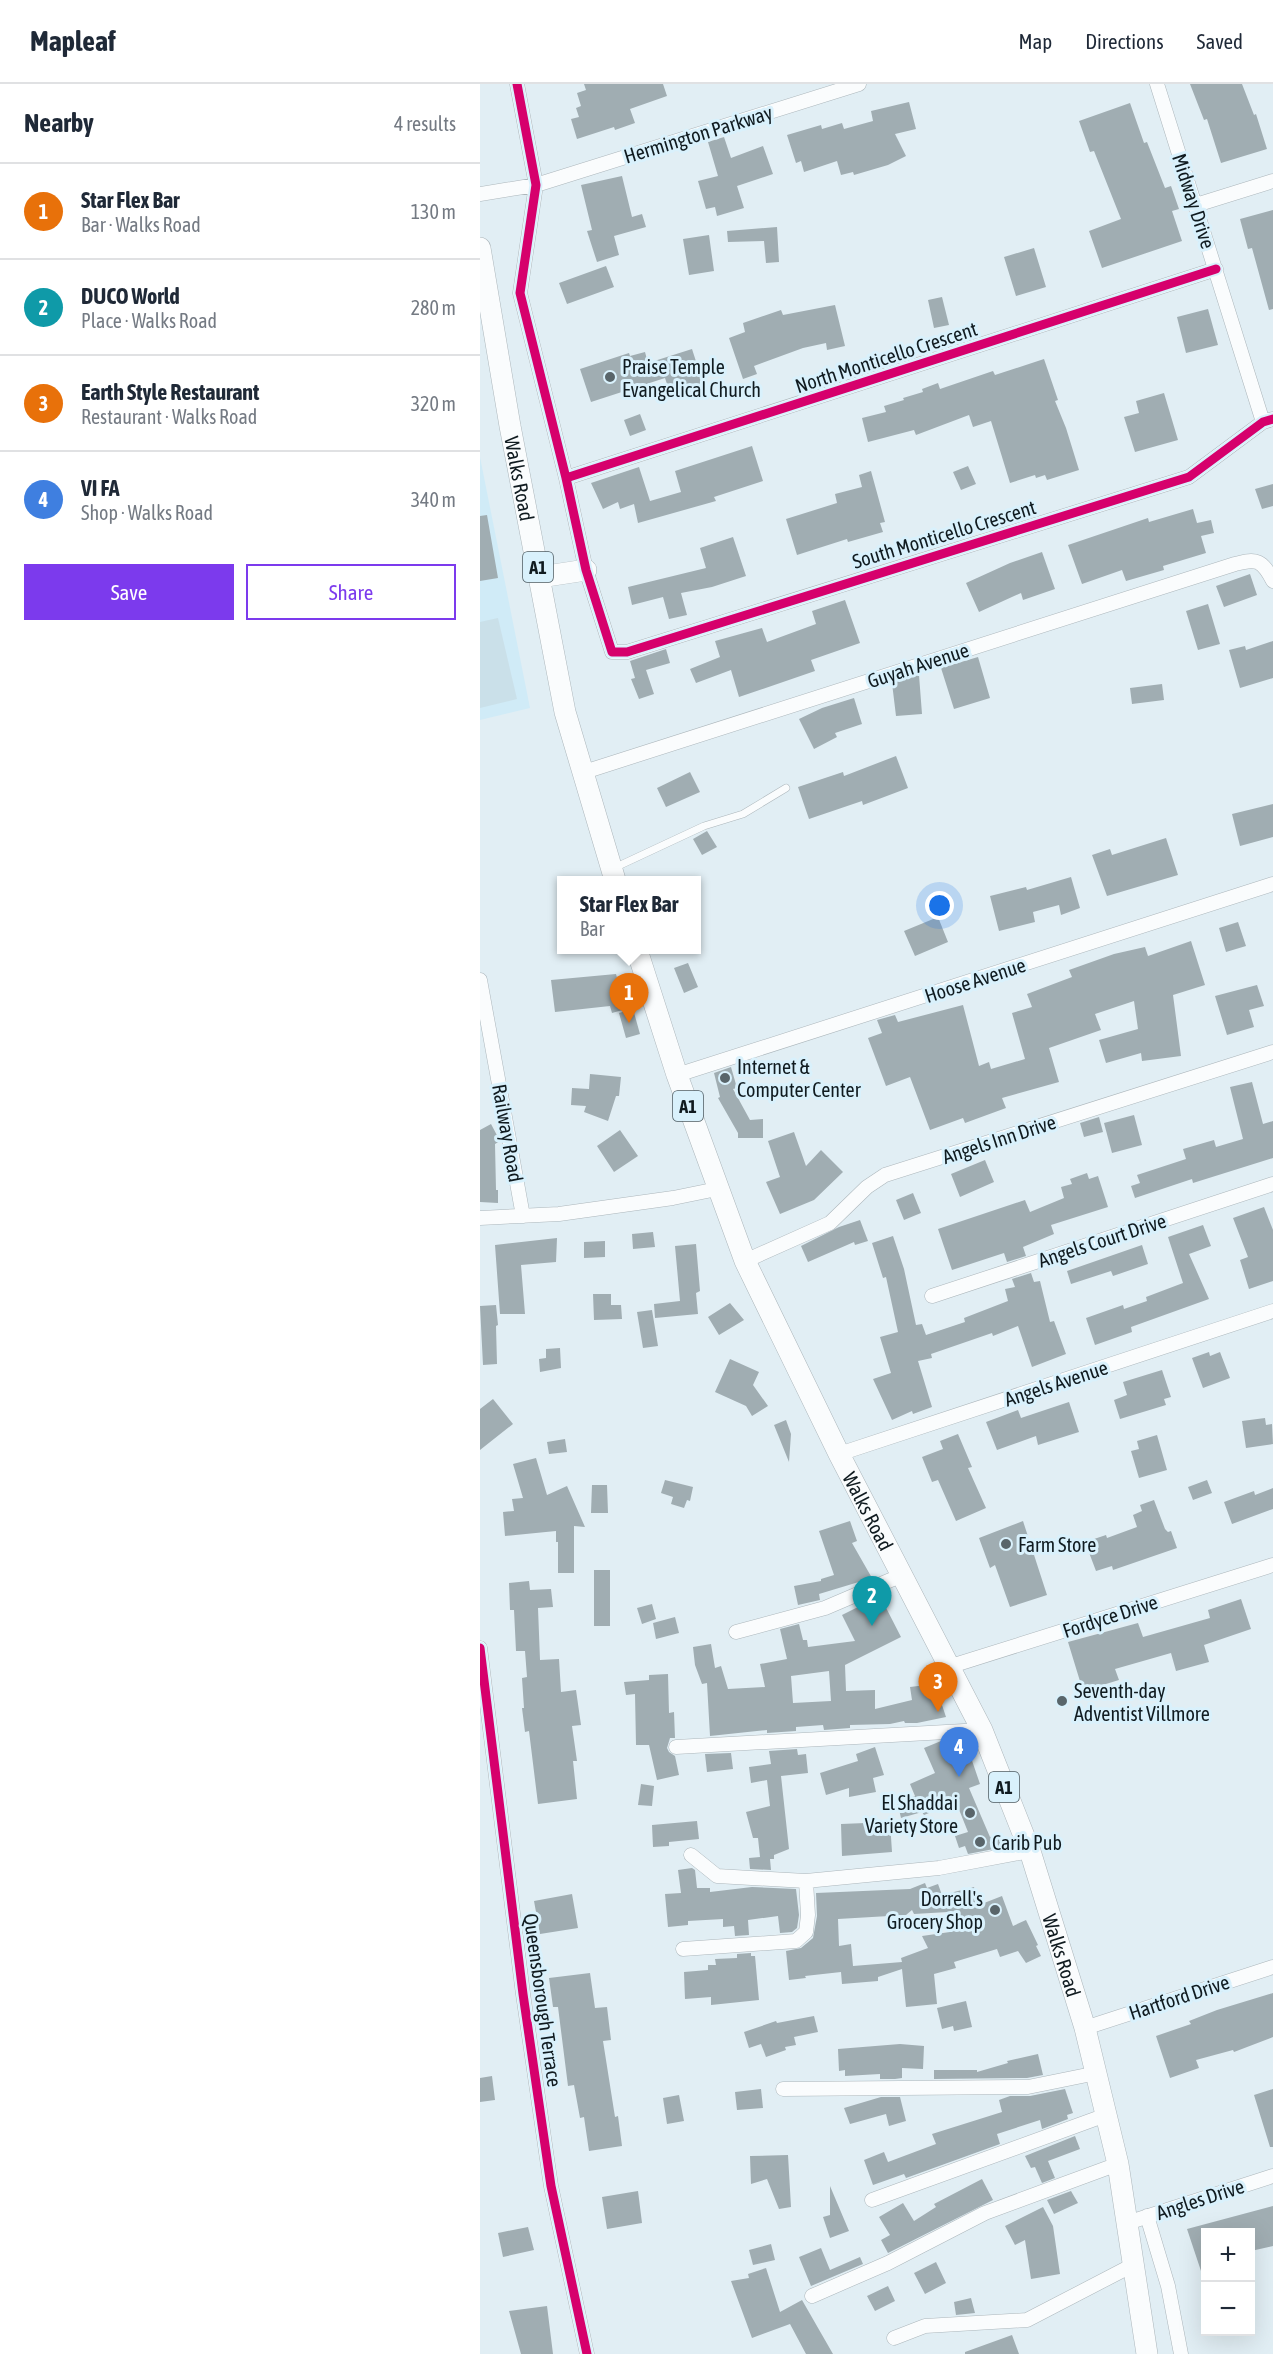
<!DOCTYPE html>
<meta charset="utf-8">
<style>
body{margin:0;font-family:"Asap Condensed",sans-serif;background:#f6f6f7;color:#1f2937}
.controls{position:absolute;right:18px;bottom:18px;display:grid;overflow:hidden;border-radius:0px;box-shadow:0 6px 24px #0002}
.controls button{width:54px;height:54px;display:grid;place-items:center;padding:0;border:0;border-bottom:2px solid #e0e1e3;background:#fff;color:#1f2937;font:30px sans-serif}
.you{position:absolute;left:460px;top:822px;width:21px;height:21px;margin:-15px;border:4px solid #fff;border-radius:50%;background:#1a73e8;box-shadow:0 0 0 9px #1a73e833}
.badge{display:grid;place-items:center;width:39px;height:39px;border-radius:50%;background:#7c3aed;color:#fff;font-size:20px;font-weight:700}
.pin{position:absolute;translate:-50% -50px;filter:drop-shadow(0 2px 3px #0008)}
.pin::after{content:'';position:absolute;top:32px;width:21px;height:18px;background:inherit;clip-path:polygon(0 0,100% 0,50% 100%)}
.popup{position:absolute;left:77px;top:792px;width:144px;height:78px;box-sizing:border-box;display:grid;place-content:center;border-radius:0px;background:#fff;filter:drop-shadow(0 2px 4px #0005);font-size:20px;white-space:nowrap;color:#747a83}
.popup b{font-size:22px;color:#1f2937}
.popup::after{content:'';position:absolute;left:50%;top:100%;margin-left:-12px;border:12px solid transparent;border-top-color:#fff}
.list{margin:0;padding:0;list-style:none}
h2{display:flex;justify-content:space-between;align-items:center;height:78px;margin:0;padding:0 24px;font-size:26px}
h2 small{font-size:20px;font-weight:400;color:#747a83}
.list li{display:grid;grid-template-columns:39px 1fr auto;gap:18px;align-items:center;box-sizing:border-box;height:96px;padding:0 24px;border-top:2px solid #e0e1e3}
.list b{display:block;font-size:22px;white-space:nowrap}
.list p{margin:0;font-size:20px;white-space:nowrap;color:#747a83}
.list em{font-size:20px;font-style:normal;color:#747a83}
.actions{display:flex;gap:12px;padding:18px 24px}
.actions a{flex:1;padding:14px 0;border:2px solid #7c3aed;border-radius:0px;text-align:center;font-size:21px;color:#7c3aed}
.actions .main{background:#7c3aed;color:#fff}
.map{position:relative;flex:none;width:793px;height:2270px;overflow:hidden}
header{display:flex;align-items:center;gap:36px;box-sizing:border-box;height:84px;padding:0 30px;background:#fff;border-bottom:2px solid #e0e1e3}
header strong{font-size:28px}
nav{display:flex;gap:33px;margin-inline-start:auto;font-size:21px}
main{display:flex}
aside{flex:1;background:#fff}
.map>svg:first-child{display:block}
</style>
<header>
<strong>Mapleaf</strong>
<nav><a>Map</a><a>Directions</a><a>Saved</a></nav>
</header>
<main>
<aside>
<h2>Nearby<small>4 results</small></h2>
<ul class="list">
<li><span class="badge" style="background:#e8710a">1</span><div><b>Star Flex Bar</b><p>Bar · Walks Road</p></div><em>130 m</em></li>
<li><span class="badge" style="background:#0f9aa8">2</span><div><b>DUCO World</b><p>Place · Walks Road</p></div><em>280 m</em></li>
<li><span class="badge" style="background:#e8710a">3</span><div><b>Earth Style Restaurant</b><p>Restaurant · Walks Road</p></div><em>320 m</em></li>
<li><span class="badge" style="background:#3f7fe0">4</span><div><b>VI FA</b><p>Shop · Walks Road</p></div><em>340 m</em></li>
</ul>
<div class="actions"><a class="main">Save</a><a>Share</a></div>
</aside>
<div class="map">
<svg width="793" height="2270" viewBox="0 0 793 2270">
<rect width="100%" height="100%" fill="#e1eef4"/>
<!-- built -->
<path fill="#d0ebf7" d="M0,373L50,624L0,636Z"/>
<!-- green -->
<path fill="#cae0e9" d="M18,534L37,615L0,624V538Z"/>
<!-- building -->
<path fill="#a0adb2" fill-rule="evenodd" d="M104,0H183L187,12L150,25L155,39L135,46L134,43L97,55L91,35L99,33L96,24L101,22L97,9L106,6Z
M710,0H762L774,31L776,30L787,65L741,79L727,35L724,36Z
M429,18L436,45L415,50L426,72L408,81L374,91L373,88L361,91L357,77L324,88L321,77L316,79L307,51L341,41L342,45L362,39L364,45L393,37L391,27Z
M650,19L664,59L667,58L685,104L691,102L699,125L692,127L702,157L622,184L609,147L641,135L614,67L610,68L599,37Z
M244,53L251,74L283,62L293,90L257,102L264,124L237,132L235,123L226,125L218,97L238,92L228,58Z
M142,92L152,133L162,130L166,143L134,152L139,171L117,178L107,147L112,146L101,101Z
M793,126V225L789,226L772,164L768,165L760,135Z
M297,143L299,178L286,179L284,157L248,158L247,147Z
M229,151L234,187L209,191L203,155Z
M554,164L566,203L536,212L524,173Z
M126,182L134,203L87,220L79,199Z
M462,213L469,241L454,244L448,216Z
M355,221L365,262L347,266L346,259L323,264L274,282L277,290L263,295L249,254L265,248L263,239L301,226L303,231Z
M728,225L738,261L706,269L697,233Z
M212,265L225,305L192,315L185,294L111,318L100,285L149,269L150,272L165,268L168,279Z
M564,275L578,316L575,317L586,344L599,386L567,396L565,391L556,394L555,391L530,399L511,337L493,343L489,331L436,351L434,346L388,358L382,334L406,328L404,322L424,316L423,314L443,308L442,305L458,299L460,305L513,287L515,291Z
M684,309L698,356L655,368L644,333L659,329L656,317Z
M160,330L166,346L150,352L144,336Z
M272,362L283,397L234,413L236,417L158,439L154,420L140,425L138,418L123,425L111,399L159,383L170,417L201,408L195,387Z
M488,382L496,400L481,406L473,388Z
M391,387L405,438L400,439L403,448L368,458L367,455L317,471L306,435L357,419L355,410L382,403L379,391Z
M793,400V422L782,425L775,405Z
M713,425L717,439L731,436L734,449L721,452L726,469L683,482L684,486L646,497L642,486L602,500L588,461L668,434L669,438Z
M7,431L18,494L0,497V432Z
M253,453L266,492L232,503L201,509L207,531L189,535L183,513L152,521L148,503L226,484L220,464Z
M562,468L575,505L543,516L541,509L499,528L486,499L530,479Z
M770,490L777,511L744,523L736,502Z
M365,516L380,559L331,576L335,587L259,613L251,586L216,599L210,585L240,573L235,557L282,544L287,558L336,540L332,527Z
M728,520L740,560L718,566L706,527Z
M793,557V594L760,604L749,566L765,562L766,566Z
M186,565L190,579L166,586L174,610L159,615L151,595L155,594L150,577Z
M498,573L510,614L474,625L461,584Z
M439,591L442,630L416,632L412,599Z
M682,600L684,616L652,620L650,604Z
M374,614L382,640L355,649L357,653L334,665L319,635L342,624Z
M416,672L428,704L383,721L382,717L329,735L318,703L363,688L364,692Z
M210,688L220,708L186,723L177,704Z
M793,720V753L760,762L752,730Z
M227,747L237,763L222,771L213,755Z
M686,754L698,791L627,812L612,771L630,765L632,771Z
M591,793L600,824L581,831L579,821L553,828L555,838L519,847L510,812L546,803L547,806Z
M458,833L468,858L435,872L424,847Z
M758,838L766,862L746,868L739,844Z
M711,857L725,901L693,911L701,972L662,977L661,969L626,979L619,956L658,945L654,917L615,930L621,946L569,964L579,998L522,1014L526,1024L485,1039L483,1034L450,1046L430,993L406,1002L388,954L402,949L397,936L415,931L418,938L483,921L499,982L509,978L511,985L545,975L532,929L552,923L547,910L592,893L589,886L634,870L665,863L668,872Z
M208,879L218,903L204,909L194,884Z
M136,890L146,925L132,929L130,922L75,928L71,896Z
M777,901L784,922L769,926L774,943L747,951L735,912Z
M153,925L160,950L146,954L139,929Z
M251,983L257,1004L253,1005L270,1036L283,1035V1054H258V1049L238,1014L240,1013L234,989Z
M110,990L141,993L139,1012H136L128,1037L104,1028L106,1022L91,1021L92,1004L109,1005Z
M772,998L783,1040L793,1037V1074L713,1099L712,1095L655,1114L651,1102L660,1099L657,1091L706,1075L703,1065L734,1056L736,1063L763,1055L750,1003Z
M654,1031L662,1061L632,1069L624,1039Z
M619,1033L623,1048L604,1053L600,1039Z
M11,1040L20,1057L15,1060L16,1106H18V1119L0,1118V1046Z
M140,1046L158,1072L134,1088L117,1062Z
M314,1048L326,1082L341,1066L363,1088L334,1116L300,1130L286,1098L300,1093L288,1057Z
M505,1076L514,1098L480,1113L471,1090Z
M607,1089L609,1095L618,1092L628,1123L571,1141L574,1150L543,1163L546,1172L527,1178L524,1169L472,1186L458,1145L545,1116L550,1128L584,1114L581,1103L592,1100L590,1095Z
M433,1109L441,1129L424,1136L416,1116Z
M784,1123L793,1146V1197L769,1205L760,1176L768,1173L753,1134Z
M380,1136L388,1157L375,1161L374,1158L328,1178L321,1162L359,1143Z
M723,1141L731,1162L709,1170L729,1215L651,1243L652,1248L615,1261L606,1234L643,1221L644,1225L667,1217L666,1213L703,1199L688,1153Z
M173,1148L175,1163L153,1165L152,1150Z
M413,1152L424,1185L436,1241L442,1240L446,1251L485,1238L484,1234L528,1217L525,1205L535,1203L532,1195L551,1189L554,1198L560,1197L570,1238L574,1237L586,1270L552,1283L538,1242L513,1252L512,1249L451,1270L452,1274L438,1277L452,1323L433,1330L432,1327L412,1336L393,1295L411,1289L400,1253L418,1248L406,1193L403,1194L392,1159Z
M77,1154L76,1178L41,1181L45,1230H20L15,1161Z
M125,1157V1173L104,1174V1158Z
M216,1160L220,1207L216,1209L218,1230L175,1234L174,1220L200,1217L195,1162Z
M662,1161L668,1180L633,1192L631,1187L591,1200L587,1187Z
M113,1210H131V1221H141L142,1235L114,1236Z
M250,1219L264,1236L239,1251L228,1233Z
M16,1221L18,1241L16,1242L17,1280L3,1281L0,1222Z
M172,1226L178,1262L163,1264L157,1228Z
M80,1264L81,1284L60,1288L59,1275L66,1274V1265Z
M729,1268L730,1272L740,1268L750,1294L723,1304L712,1274Z
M250,1275L279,1288L273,1301L288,1322L272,1332L266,1322L235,1308Z
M682,1286L691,1313L684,1315L686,1321L640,1335L634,1316L647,1311L643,1298Z
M13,1315L33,1340L0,1366V1325Z
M589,1318L599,1348L558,1361L556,1352L517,1366L506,1338L538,1326L541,1334Z
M785,1334L786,1341L792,1340L793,1360L766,1364L762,1337Z
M306,1336L311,1350L309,1378L294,1341Z
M478,1350L492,1383L488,1384L506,1424L476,1437L458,1396L452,1398L442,1373L463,1365L460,1357Z
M677,1351L687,1386L659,1394L651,1367L659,1365L657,1357Z
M85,1355L87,1368L69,1370L67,1358Z
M56,1374L67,1411L87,1402L105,1443L94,1442V1489H78V1458H76V1447L25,1452L23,1428L34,1427L32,1415L43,1414L33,1380Z
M185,1396L213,1403L210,1417L207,1416L204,1424L191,1420L193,1413L181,1409Z
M727,1396L732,1409L713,1416L708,1403Z
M112,1401H127L128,1429H111Z
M793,1404V1425L752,1440L744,1418L774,1407L775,1411Z
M674,1416L685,1445L688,1448L691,1447L697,1464L633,1486L632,1482L616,1487L605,1458L626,1451L627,1454L657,1443L653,1431L662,1427L660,1421Z
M370,1437L377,1457L372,1459L392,1494L339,1510L340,1516L318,1521L314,1502L341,1497V1495L354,1491L339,1447Z
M543,1437L567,1511L530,1523L515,1481L510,1484L499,1454Z
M114,1486H130V1542H114Z
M49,1497L50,1506L71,1505L73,1523L58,1524L60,1576L79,1575L81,1608L96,1606L101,1641L92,1642L97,1677H93L97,1715L58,1720L49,1647L45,1648L42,1624H44L42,1594L47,1593L45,1567H36L34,1526H30L29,1499Z
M400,1512L421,1553L365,1581L366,1607L395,1606V1625L432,1616L430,1603L446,1601L447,1612L458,1609L466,1633L437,1639H425L424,1637L410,1640L370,1641V1644L344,1646L343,1641L316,1643V1647L287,1649V1646L230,1652L227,1599L222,1600L215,1581L213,1563L231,1560L235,1584L241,1582L248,1605L285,1603L280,1580L307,1575L300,1545L319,1540L323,1556H327L328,1563L375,1557L362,1531ZM349,1587L351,1617L313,1619L311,1592Z
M761,1515L771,1545L724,1561L729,1578L696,1587L691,1569L635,1585L639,1596L603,1607L588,1558L658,1539L663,1553L730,1534L728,1526Z
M172,1520L176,1535L162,1540L157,1524Z
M195,1533L199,1549L176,1555L173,1539Z
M188,1590L189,1629L194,1628L195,1654H190L187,1664L189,1668L195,1672L199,1691L177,1696L169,1661H156L155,1610L146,1611L144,1598L169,1596V1591Z
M485,1656L500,1700L489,1704L510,1753L520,1750L524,1763L488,1770L485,1762L479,1764L475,1752L488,1748L476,1718L444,1731L442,1728L421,1734L417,1717L435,1712L430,1700L455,1689L444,1664L461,1657Z
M395,1663L404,1691L393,1694L396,1708L369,1713V1704L346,1711L340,1689L378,1677L376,1670Z
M317,1665L318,1671L326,1670L328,1689L301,1692L309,1765L294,1771V1775H290L291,1786L270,1785L269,1774L280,1773L278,1754H273L266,1728L290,1722L287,1696L271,1699L269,1683L291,1680L289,1667Z
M251,1669L253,1685L227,1688L225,1670Z
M161,1700L174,1702L172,1722L158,1721Z
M217,1737L219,1755L189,1758V1762L173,1763L172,1741Z
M410,1738L412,1768L362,1772L361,1740Z
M212,1784L215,1786L217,1804H230V1808L272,1803L316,1805L319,1831L317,1844L312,1848L300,1849L298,1832L268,1836L269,1851L255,1852L254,1842L243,1843V1835L208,1837V1841L188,1843L185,1810L201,1809L198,1786Z
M445,1799L447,1804L458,1800L462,1811L494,1803L499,1821L522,1812L533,1842L546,1836L558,1861L556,1862L561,1872L546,1879L538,1867L520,1873L517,1865L474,1878L476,1884L454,1890L457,1920L426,1923L422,1885L398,1893V1897L362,1900L361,1888L325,1892L326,1894L309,1896L306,1867L321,1864L333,1854L337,1832L336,1809L430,1805ZM432,1826L434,1830L468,1828L470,1848L442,1852L448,1864L421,1874L422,1878L373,1882L371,1860L359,1862L358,1835L426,1831Z
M92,1810L98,1844L60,1850L54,1817Z
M271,1869V1872H275L279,1916L231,1921V1913L205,1915L204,1888L228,1886V1881H236L235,1875L257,1874V1870Z
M110,1889L115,1924L127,1923L131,1956L123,1957L135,2033L138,2032L142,2062L109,2067L104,2033L100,2034L94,2001L88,2002L78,1923H73L69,1894Z
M793,1909V1953L754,1968L753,1966L716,1976L719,1984L690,1994L676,1952L711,1940L709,1937L737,1926Z
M486,1917L492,1943L474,1947L473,1942L462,1945L457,1924Z
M334,1932L338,1948L314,1953L316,1961L305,1963L306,1966L286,1973L281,1960L269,1964L264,1948L296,1937L297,1939Z
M420,1960L444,1962L443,1985L422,1984V1994L415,1995H400V1990L365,1992V1986L359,1987L358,1965Z
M558,1970L563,1991L547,1994L454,1995V1986H497V1988L528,1979L527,1977Z
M12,1992L15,2016L0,2018V1994Z
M281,2005L283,2024L257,2026L255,2008Z
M585,2005L593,2029L587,2031L588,2035L562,2045L560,2036L517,2050L520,2060L426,2094L424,2090L393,2101L384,2076L404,2068L408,2078L456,2060L452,2050L522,2028L519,2016L530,2012H550Z
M793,2005V2063H790L774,2011Z
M199,2011L204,2037L187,2040L183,2014Z
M401,2013H420L426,2037L409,2042L406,2030L370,2040L364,2024Z
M595,2052L600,2065L568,2077L575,2094L562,2099L555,2083L551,2084L545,2072Z
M308,2071L311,2123L299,2125L287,2095L271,2100L270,2072Z
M502,2095L513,2116L408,2169L401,2156L410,2151L399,2133L423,2119L434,2137L456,2123L454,2120Z
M350,2102L369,2147L350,2154L343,2133L350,2131Z
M158,2107L162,2139L127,2145L122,2113Z
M591,2107L598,2119L574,2130L567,2116Z
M793,2122V2162L771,2167V2148H726V2190H722L707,2145Z
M563,2123L573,2142L580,2190L551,2195L545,2156L535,2161L525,2142Z
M48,2143L54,2166L23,2173L18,2149Z
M291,2160L295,2176L273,2181L269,2166Z
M341,2164L350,2186L380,2173L383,2180L331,2202L319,2173Z
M456,2178L466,2199L445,2210L434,2189Z
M286,2184L300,2228L322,2216L353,2270H326L310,2240L272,2254L251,2197L269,2194L268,2190Z
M408,2202L415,2217L395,2227L387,2212Z
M491,2214L495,2229L476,2231L474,2218Z
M67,2222L73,2270H41L29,2227Z
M532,2251L539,2270H485V2268Z"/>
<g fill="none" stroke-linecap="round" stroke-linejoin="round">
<defs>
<path id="lane" d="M134,784L224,742L263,730L306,704"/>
<path id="street" d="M37,0L56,101L40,209L86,394L106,486L132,568H147L709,393L783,338L793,335
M677,0L783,338
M0,110L56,101L379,0
M716,121L793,97
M86,394L736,185
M104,688L755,480C777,474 782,476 793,497
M0,896L43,1132
M197,991L793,800
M0,1134L79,1130L193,1114L237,1105
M265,1177L350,1139L387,1103L405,1091L793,968
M452,1212L793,1100
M359,1370L793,1227
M256,1548L345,1524L420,1492
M0,1564L43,1910L71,2102L107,2270
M468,1583L793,1481
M196,1663L502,1646
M211,1771L237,1792L326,1797L459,1784L550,1767
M203,1865L316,1857L326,1848L328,1831L326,1797
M605,1944L793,1883
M303,2005L548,2003L617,1989
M392,2116L626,2031
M667,2132L688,2202L701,2270
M647,2139L793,2092
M332,2212L408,2179L505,2129L638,2080
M414,2254L445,2242L547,2236L653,2181"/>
<g id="primary">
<path id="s1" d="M0,164L30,342L85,628L135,796"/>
<path d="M60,493L106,486"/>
<path id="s2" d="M157,866L197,991L265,1177L359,1370L502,1646L550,1767L605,1944L638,2080L667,2270"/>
</g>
</defs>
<!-- lane casing -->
<use href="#lane" stroke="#acb6bb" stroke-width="8"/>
<!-- street casing -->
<use href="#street" stroke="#acb6bb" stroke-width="15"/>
<!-- primary casing -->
<use href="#primary" stroke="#acb6bb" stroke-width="22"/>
<!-- lane -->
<use href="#lane" stroke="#fafcfd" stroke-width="7"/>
<!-- street -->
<use href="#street" stroke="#fafcfd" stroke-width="14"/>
<!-- primary -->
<use href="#primary" stroke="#fafcfd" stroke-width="21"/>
<defs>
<path id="cycleway" d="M37,0L56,101L40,209L86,394L106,486L132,568H147L709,393L783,338L793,335
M86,394L736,185
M0,1564L43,1910L71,2102L107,2270"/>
</defs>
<!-- cycleway casing -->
<use href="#cycleway" stroke="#d9f1fc" stroke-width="13"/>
<!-- cycleway -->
<use href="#cycleway" stroke="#d6006c" stroke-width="9"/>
</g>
<!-- markers -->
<g fill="#59656a" stroke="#d9f1fc" stroke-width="2">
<circle cx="130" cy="293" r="6"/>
<circle cx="245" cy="994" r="6"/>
<circle cx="526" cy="1460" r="6"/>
<circle cx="582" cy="1617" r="6"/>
<circle cx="490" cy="1729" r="6"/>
<circle cx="500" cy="1758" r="6"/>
<circle cx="515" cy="1826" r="6"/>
</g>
<g text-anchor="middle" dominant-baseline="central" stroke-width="6" stroke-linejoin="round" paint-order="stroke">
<!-- shield labels -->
<g fill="#d9f1fc" stroke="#4c5b62" stroke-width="1.5">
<rect x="43" y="468" width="30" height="30" rx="4.5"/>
<rect x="193" y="1007" width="30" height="30" rx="4.5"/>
<rect x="509" y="1688" width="30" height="30" rx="4.5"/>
</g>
<g font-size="18" font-weight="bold" fill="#101b20">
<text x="58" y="483">A1</text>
<text x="208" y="1022">A1</text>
<text x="524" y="1703">A1</text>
</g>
<!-- street labels -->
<g font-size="20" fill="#101b20" stroke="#d9f1fc">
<text transform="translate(218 50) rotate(-17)">Hermington Parkway</text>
<text transform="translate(714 117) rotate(72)">Midway Drive</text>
<text transform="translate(406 273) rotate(-18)">North Monticello Crescent</text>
<text stroke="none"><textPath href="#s1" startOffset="234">Walks Road</textPath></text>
<text transform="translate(464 450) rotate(-17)">South Monticello Crescent</text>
<text transform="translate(438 581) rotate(-18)">Guyah Avenue</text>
<text transform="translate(495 896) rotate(-18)">Hoose Avenue</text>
<text transform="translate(28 1049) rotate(80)">Railway Road</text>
<text transform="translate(519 1055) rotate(-18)">Angels Inn Drive</text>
<text transform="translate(622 1156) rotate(-18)">Angels Court Drive</text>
<text transform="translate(576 1299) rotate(-18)">Angels Avenue</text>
<text stroke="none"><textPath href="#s2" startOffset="608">Walks Road</textPath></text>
<text transform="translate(630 1532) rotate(-18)">Fordyce Drive</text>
<text stroke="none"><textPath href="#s2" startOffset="1094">Walks Road</textPath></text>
<text transform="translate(699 1913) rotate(-18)">Hartford Drive</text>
<text transform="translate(63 1916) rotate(82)">Queensborough Terrace</text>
<text transform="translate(720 2115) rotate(-18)">Angles Drive</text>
</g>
<!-- poi labels -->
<g font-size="20" fill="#101b20" stroke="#d9f1fc" text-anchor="start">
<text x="142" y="282">Praise Temple<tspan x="142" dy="23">Evangelical Church</tspan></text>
<text x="257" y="982">Internet &amp;<tspan x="257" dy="23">Computer Center</tspan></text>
<text x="538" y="1460">Farm Store</text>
<text x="594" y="1606">Seventh-day<tspan x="594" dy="23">Adventist Villmore</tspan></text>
<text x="478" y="1718" text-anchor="end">El Shaddai<tspan x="478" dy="23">Variety Store</tspan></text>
<text x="512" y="1758">Carib Pub</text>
<text x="503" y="1814" text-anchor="end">Dorrell's<tspan x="503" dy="23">Grocery Shop</tspan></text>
</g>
</g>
</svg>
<div class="controls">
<button>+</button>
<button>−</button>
</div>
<div class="you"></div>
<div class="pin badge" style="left:149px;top:939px;background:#e8710a">1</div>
<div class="popup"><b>Star Flex Bar</b>Bar</div>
<div class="pin badge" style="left:392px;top:1542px;background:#0f9aa8">2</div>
<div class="pin badge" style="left:458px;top:1628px;background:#e8710a">3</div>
<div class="pin badge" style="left:479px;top:1693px;background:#3f7fe0">4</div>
</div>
</main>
